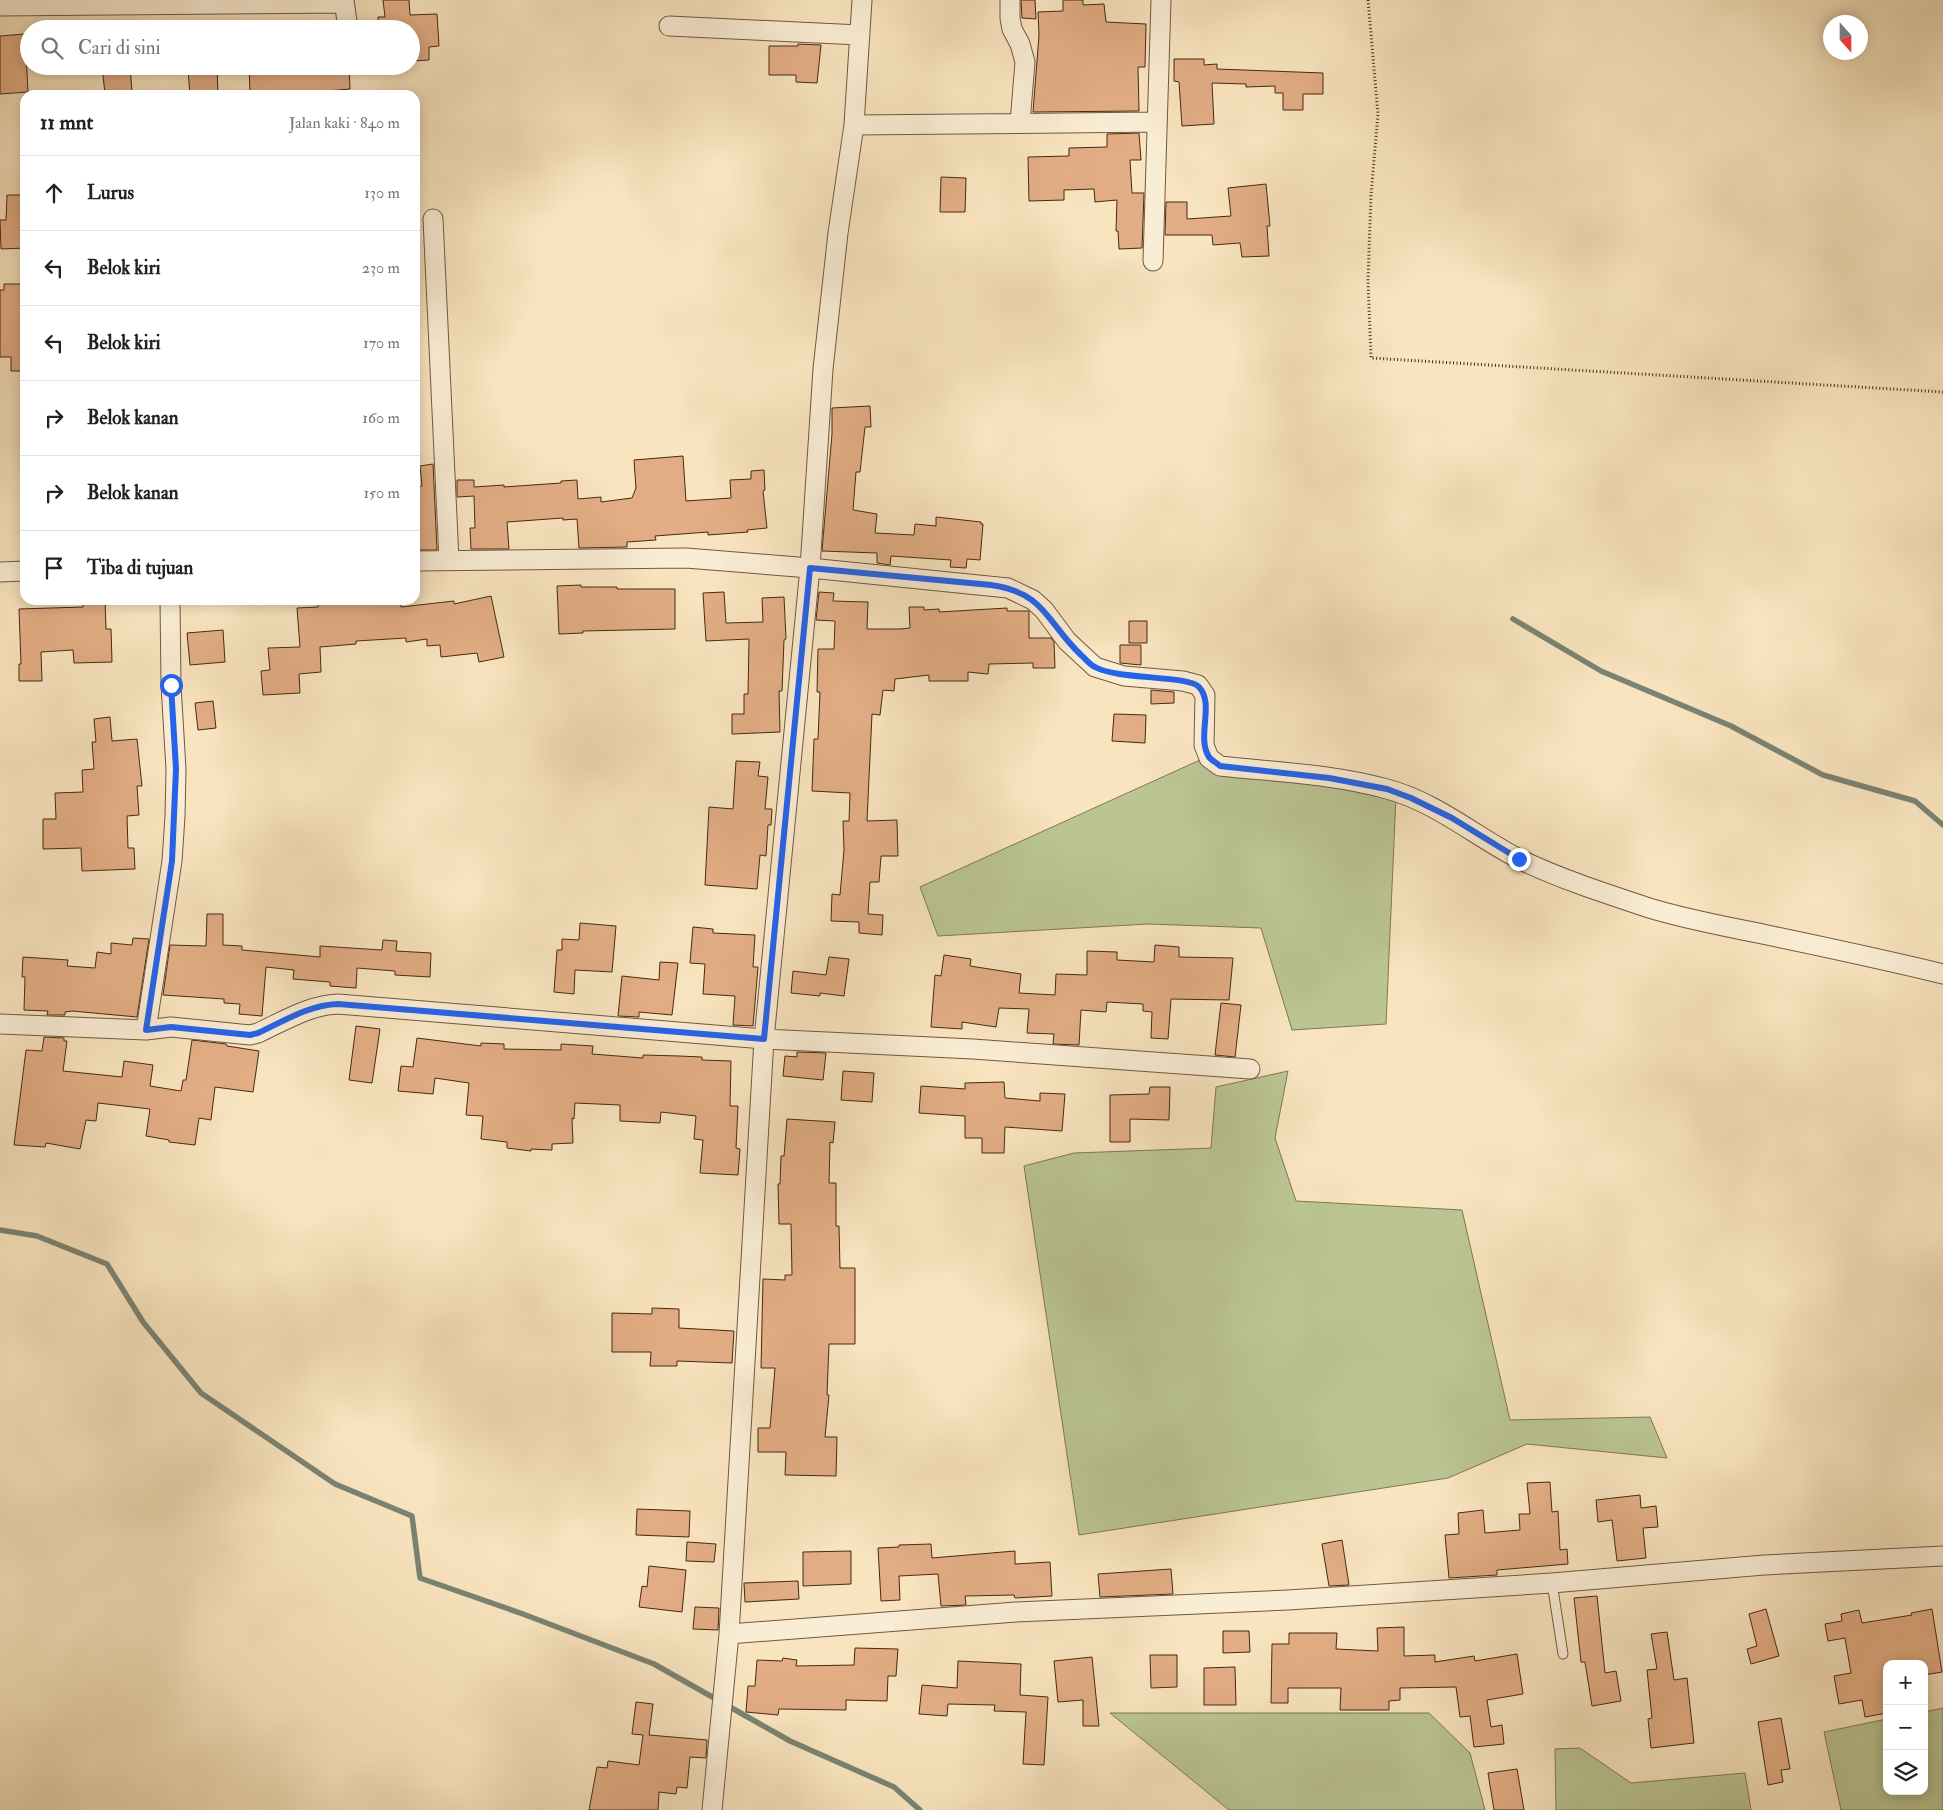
<!DOCTYPE html>
<html lang="id">
<meta charset="utf-8">
<style>
body{margin:0;font-family:"IM FELL Double Pica",serif;background:#f2f2f2;color:#222}
.controls{position:absolute;right:15px;bottom:15px;display:grid;overflow:hidden;border-radius:10px;box-shadow:0 2px 12px #0003}
.controls button{width:45px;height:45px;display:grid;place-items:center;padding:0;border:0;border-bottom:1px solid #e0e0e0;background:#fff;color:#222;font:25px sans-serif}
.compass{position:absolute;left:1823px;top:15px;width:45px;height:45px;border-radius:50%;background:#fff;box-shadow:0 2px 12px #0003;rotate:159deg}
.stop{position:absolute;width:15px;height:15px;margin:-11px;border:4px solid #2563eb;border-radius:50%;background:#fff}
.stop.end{background:#2563eb;border-color:#fff;box-shadow:0 1px 5px #0008}
.list{margin:0;padding:0;list-style:none}
h2{display:flex;justify-content:space-between;align-items:center;height:65px;margin:0;padding:0 20px;font-size:21px}
h2 small{font-size:16px;font-weight:400;color:#767676}
.list li{display:grid;grid-template-columns:32px 1fr auto;gap:15px;align-items:center;box-sizing:border-box;height:75px;padding:0 20px;border-top:1px solid #e0e0e0}
.list b{display:block;font-size:19px;white-space:nowrap}
.list em{font-size:16px;font-style:normal;color:#767676}
.icon{flex:none;width:28px;height:28px;fill:none;stroke:currentColor;stroke-width:2;stroke-linecap:round;stroke-linejoin:round}
.map{position:relative;flex:none;width:1943px;height:1810px;overflow:hidden}
.search{position:absolute;background:#fff;box-shadow:0 2px 12px #0003;left:20px;top:20px;width:400px;height:55px;display:flex;align-items:center;gap:12px;box-sizing:border-box;padding:0 18px;border-radius:28px;color:#767676;font-size:19px}
.panel{position:absolute;background:#fff;box-shadow:0 2px 12px #0003;left:20px;top:90px;width:400px;height:515px;border-radius:15px}
.map>svg:first-child{display:block}
</style>
<div class="map">
<svg width="1943" height="1810" viewBox="0 0 1943 1810">
<rect width="100%" height="100%" fill="#f8e4bf"/>
<filter id="stains"><feTurbulence type="fractalNoise" baseFrequency=".004" numOctaves="4"/><feColorMatrix values="0 0 0 0 .2 0 0 0 0 .09 0 0 0 0 .02 0 0 0 .5 -.17"/></filter>
<radialGradient id="worn" r=".72"><stop offset=".6" stop-color="#630" stop-opacity="0"/><stop offset="1" stop-color="#630" stop-opacity=".3"/></radialGradient>
<!-- green -->
<path fill="#bbc594" stroke="#817754" d="M1211,755L1396,796L1386,1024L1292,1030L1261,928L1148,924L938,936L920,887Z
M1288,1071L1275,1138L1296,1201L1462,1210L1510,1420L1650,1417L1667,1458L1527,1444L1448,1478L1079,1535L1024,1166L1074,1153L1211,1148L1216,1087Z
M1943,1708V1810H1841L1824,1732L1887,1719V1791H1924V1712Z
M1110,1713H1429L1470,1753L1485,1810H1229Z
M1580,1748L1631,1783L1745,1773L1751,1810H1556L1555,1749Z"/>
<g fill="none" stroke-linecap="round" stroke-linejoin="round">
<!-- stream -->
<path stroke="#7b8372" stroke-width="5.5" d="M1513,619L1601,671L1731,726L1823,775L1915,801L1943,825
M0,1230L37,1236L107,1264L143,1322L201,1393L335,1484L412,1516L420,1578L523,1614L654,1664L790,1741L894,1787L920,1810"/>
</g>
<!-- building -->
<path fill="#e2ad84" stroke="#472913" d="M383,0H409L410,15L437,14L439,46L429,47V60L411,61V29H378V17H385Z
M1021,0H1035L1036,19L1022,18Z
M1063,0H1083V5L1104,4L1106,22L1146,24L1145,67H1138L1139,111L1033,112L1039,35L1038,12L1063,11Z
M25,34L28,92L0,94V36Z
M798,44L821,45L817,83L796,82V75H769V46H798Z
M1174,59H1204V65L1217,64V69L1323,73V94H1303V110H1283V93H1275V86L1246,87V84L1212,83L1214,124L1182,126L1179,82L1174,81Z
M102,66H130L132,92L105,94Z
M249,66H349L350,89L315,92V94L250,92Z
M217,67L218,95H190L188,69Z
M1139,133L1141,160H1130L1132,193H1144L1142,248L1119,249L1118,231H1116L1117,200L1095,202L1094,189L1064,190V200L1029,201L1028,157L1069,156V148L1107,147V134Z
M941,177L966,178L965,212H940Z
M1266,184L1270,226H1267L1269,256L1242,257L1240,243L1213,245L1212,235H1165L1166,202H1187V219L1231,216L1228,188Z
M7,195H25V248L1,249L0,220H6Z
M4,284H25V371H11V357H0V290H4Z
M870,406L871,427H865L860,472H856L853,510L877,514L875,533L914,535L915,524L936,526V517L981,522V524H983L980,560L967,559L966,568L950,567L951,560L891,556L890,565L877,563V553L822,551L832,434V408Z
M683,456L686,501L731,498L730,480L751,479V471L764,470L765,490L763,491L767,528L747,530L748,532L708,535V532L655,536L656,540L627,542V547L579,548L577,519L563,520V518L507,522L509,549H471L470,528H475L474,496L457,497V480H474V487L504,485V487L561,483V481L577,480L578,499L601,497V502L632,498L636,488L634,460Z
M433,464L437,550H418L415,527V487L422,486L420,466Z
M581,585V587H617V589H675V629L583,631V633L559,634L557,586Z
M724,592L726,623L763,622L762,598L784,597L786,639L784,640L782,691H779L780,732L732,734V714H744V694H748L749,639L706,641L703,593Z
M819,592L834,593L833,601L868,602L867,629H900L910,628L909,607H924V610L939,609V612L1007,608V611H1029V638H1051L1054,642L1055,668H1033V663L989,664L988,674L968,672V681H929V675L895,679L894,691L883,690L880,715L872,714L867,821L897,820L898,856H881L879,882H870L868,914L883,915L882,935L859,933V922L831,921L832,894L840,895L844,850L843,821H849L850,793L812,791L814,739H818L820,692H817L818,649H834L835,621L816,620Z
M491,596L504,657L479,662L477,653L441,657L440,645L427,646V639L406,642V638L356,641V644L320,647L321,672L299,674L300,693L263,695L261,671L270,670L268,648L300,647L297,608L318,607V601L401,600V607L454,601V604Z
M83,600H105L106,629H111L112,662L74,663L73,650L41,652L42,681H19V664H21L19,609L83,607Z
M1129,621H1147V643H1129Z
M223,630L225,662L190,665L187,633Z
M1120,645H1141V665L1120,663Z
M1151,690L1174,692V703L1151,704Z
M213,701L216,728L198,730L195,703Z
M1114,714L1146,715L1145,743L1112,741Z
M110,717L112,741L137,739L142,786H137L139,815L127,816L128,848H134L135,869L82,871L81,848L43,849V819H56L55,793L83,792L82,770L94,769L92,742H96L94,719Z
M736,761L760,762L758,776L768,777L765,809H772L771,825H768L766,856L760,855L757,889L705,885L709,807L733,809Z
M207,914H223V945L242,946V950L320,957V946L382,950L383,940L397,941L396,951L431,953L430,977L395,975V971L357,968L356,988L330,986V982L293,979L294,970L266,967L262,1016L239,1014L240,1004L224,1003V999L163,995L170,945L206,946Z
M580,923L616,926L612,972L575,970L574,994L554,992L557,950H562V939L579,940Z
M693,927L713,929V933L755,935L753,967H758L753,1026L733,1025L735,996L703,994L705,964L690,963Z
M133,938L149,939L137,1017L72,1011L65,1012V1015H47L48,1011L24,1010L25,977H22L23,957L68,960L67,966L95,968L97,952L111,954V943L132,945Z
M1155,945L1179,947V957L1233,958L1229,1000L1171,999L1168,1039L1151,1038L1152,1012L1143,1011V1004L1107,1002L1106,1012L1081,1010L1079,1045L1053,1044L1054,1034L1027,1033L1029,1009L999,1008L996,1027L962,1022V1029L931,1027L935,975L941,976L944,955L971,959L970,966L1021,974L1019,993L1055,995L1056,974L1087,975V951L1117,952V960L1154,962Z
M829,957L849,959L844,996L820,993V996L791,993L793,971L826,975Z
M660,962L678,963L672,1015L639,1012V1017L618,1016L622,976L659,980Z
M1221,1003L1241,1005L1235,1057L1215,1055Z
M356,1026L380,1029L372,1083L349,1080Z
M44,1037L64,1038V1041H67L63,1071L122,1077L124,1061L153,1065L150,1086L181,1091L183,1080H186L192,1040L226,1044L227,1046L259,1051L253,1092L215,1087L211,1120L199,1118L195,1145L169,1142V1140L146,1136L150,1109L98,1103L96,1121L86,1120L80,1149L46,1143L45,1147L14,1145L26,1050L42,1051Z
M417,1038L481,1046V1043L504,1044V1049L561,1050V1044L593,1046L592,1054L643,1058V1055L679,1056L702,1057V1060L731,1061L730,1106H738L736,1148L740,1149L738,1175L700,1173L703,1140L694,1139L696,1116L661,1112L660,1123L620,1121V1105L575,1103L574,1119L572,1118L573,1143L552,1144V1150L531,1149V1151L507,1148V1142L481,1139L483,1116L466,1115L469,1083L435,1078L433,1094L398,1091L401,1066L413,1067Z
M797,1052L826,1053L823,1080L783,1076L785,1056L797,1057Z
M843,1071L874,1073L872,1102L841,1100Z
M1004,1082L1005,1098L1040,1101V1093L1065,1094L1062,1131L1005,1127L1004,1153H982V1138H965V1116L919,1113L921,1086L965,1089V1083Z
M1150,1087H1170L1169,1120L1130,1119V1142H1110V1095L1149,1094Z
M787,1119L835,1122L833,1143L830,1142L829,1183H836V1226H839L840,1268H855V1344H829L827,1395H829L825,1437H837L836,1476L785,1475L786,1452H758V1428H770L775,1368H761L763,1279L785,1280V1275H792L791,1224H779L778,1184H780L781,1156H784Z
M652,1308L679,1309V1328L734,1331L732,1363L677,1361V1366H650L651,1352H612V1313L652,1314Z
M1550,1482L1552,1512L1558,1511L1560,1550L1567,1549L1568,1564L1497,1570V1575L1449,1578L1445,1535L1459,1534L1458,1513L1483,1510L1485,1533L1520,1530L1519,1514H1530L1527,1483Z
M1640,1495L1641,1508L1656,1506L1658,1527L1643,1528L1646,1558L1617,1561L1612,1520L1598,1522L1596,1500Z
M637,1509L690,1511L689,1537L636,1535Z
M1342,1540L1349,1585L1329,1586L1322,1544Z
M687,1542L716,1544L714,1562L686,1561Z
M931,1544L932,1558L1015,1551V1564L1050,1562L1052,1596L1015,1598L1014,1595L965,1596L966,1605L941,1606L938,1574L899,1576L900,1600L881,1601L878,1548L899,1547V1545Z
M851,1551V1584L803,1586V1552Z
M649,1566L686,1570L682,1612L639,1607L642,1586L647,1587Z
M1171,1569L1173,1594L1100,1597L1098,1574Z
M798,1581L799,1599L745,1602L744,1583Z
M1597,1596L1605,1673L1616,1671L1621,1701L1592,1706L1585,1662H1581L1574,1598Z
M695,1607L719,1608L718,1630L693,1629Z
M1766,1609L1779,1656L1751,1664L1747,1649L1757,1646L1749,1614Z
M1932,1609L1942,1672L1924,1675V1664H1887V1713L1865,1717L1862,1700L1839,1704L1834,1676L1851,1673L1845,1638L1828,1641L1825,1624L1842,1621L1841,1614L1859,1610L1862,1623L1912,1615L1911,1613Z
M1404,1627V1656L1435,1655V1662L1474,1656L1475,1661L1517,1654L1523,1694L1487,1700L1491,1727L1502,1725L1504,1744L1474,1747L1470,1716L1460,1717L1456,1687L1400,1688V1700L1389,1701V1710H1340L1341,1688H1288V1703H1271L1272,1644H1289V1633H1337L1336,1649L1378,1651L1377,1628Z
M1223,1631H1249L1250,1652L1223,1653Z
M1667,1632L1674,1680L1687,1678L1694,1743L1651,1748L1648,1719L1652,1718L1647,1670L1657,1669L1651,1634Z
M855,1648L898,1649L896,1676H888L887,1701L846,1700V1710L779,1709L778,1715L746,1712L748,1686H755L757,1660L782,1661L783,1658L797,1660L796,1666L854,1665Z
M1150,1655H1177V1687L1151,1688Z
M1092,1657L1099,1726H1083V1700L1058,1702L1054,1661Z
M958,1661L1021,1664L1020,1695L1048,1697L1044,1765L1023,1764L1026,1712L994,1711L995,1705L948,1704L947,1716L919,1714L922,1685L957,1688Z
M1235,1667L1236,1705H1204V1668Z
M636,1702L653,1704L649,1735L707,1740L706,1758L690,1757L687,1788L677,1787L676,1794L659,1792L658,1810H589L597,1767L607,1768L608,1761L639,1765L643,1735L632,1734Z
M1781,1718L1790,1769L1781,1770L1783,1782L1768,1785L1758,1722Z
M1517,1769L1524,1810H1494L1488,1773Z"/>
<g fill="none" stroke-linecap="round" stroke-linejoin="round">
<defs>
<path id="lane" d="M1552,1583L1563,1654"/>
<path id="street" d="M344,0L348,29
M1010,0V18L1012,29L1020,44L1025,62L1020,123
M0,6L344,3
M669,26L860,35
M854,125L1157,122
M433,219L449,560
M1153,261L1161,0
M415,561L686,558L810,568L1008,588L1033,600L1044,610L1067,641L1095,667L1124,676L1183,681L1198,685L1205,695L1204,745L1209,758L1220,766C1275,772 1333,774 1387,789C1436,802 1476,837 1521,860C1561,879 1604,893 1646,907C1687,920 1730,927 1772,936C1829,948 1886,960 1943,974
M0,572L25,571
M0,1024L146,1030L171,1027L250,1035L258,1033C284,1021 309,1005 338,1004L764,1039L973,1049L1250,1069
M146,1030L172,861L175,816L176,769L171,685L170,600
M729,1634L1016,1612L1288,1600L1552,1583L1764,1565L1943,1556
M712,1810L729,1634L764,1039L810,568L823,369L838,233L854,125L862,0"/>
</defs>
<!-- lane casing -->
<use href="#lane" stroke="#73583e" stroke-width="11"/>
<!-- street casing -->
<use href="#street" stroke="#73583e" stroke-width="21"/>
<!-- path -->
<path stroke="#472913" stroke-width="3" stroke-dasharray="1 2.5" stroke-linecap="butt" d="M1368,0L1378,114L1371,195L1368,281L1371,358L1943,392"/>
<!-- lane -->
<use href="#lane" stroke="#faedd5" stroke-width="9"/>
<!-- street -->
<use href="#street" stroke="#faedd5" stroke-width="19"/>
</g>
<g fill="none" stroke-linecap="round" stroke-linejoin="round">
<!-- route -->
<path stroke="#2563eb" stroke-width="6" d="M171,685L176,769L172,861L146,1030L171,1027L250,1035L258,1033C284,1021 309,1005 338,1004L764,1039L810,568L991,585C1046,593 1046,622 1081,655C1086,659 1090,665 1095,667C1118,680 1188,675 1199,687C1215,704 1196,737 1209,757C1211,760 1217,763 1220,766L1329,778L1387,789L1411,798L1452,818L1519,859"/>
</g>
<rect width="100%" height="100%" filter="url(#stains)"/>
<rect width="100%" height="100%" fill="url(#worn)"/>
</svg>
<div class="controls">
<button>+</button>
<button>−</button>
<button><svg class="icon" aria-label="layers" viewBox="0 0 24 24"><path d="M12 4l9 5-9 5-9-5zM3 14l9 5 9-5"/></svg></button>
</div>
<svg class="compass" viewBox="-18 -18 36 36"><path d="M0-13l5 13h-10z" fill="#e53935"/><path d="M0 13l5-13h-10z" fill="#767676"/></svg>
<div class="stop" style="left:171px;top:685px"></div>
<div class="stop end" style="left:1519px;top:859px"></div>
<div class="search"><svg class="icon" aria-label="search" viewBox="0 0 24 24"><circle cx="10" cy="10" r="6"/><path d="M15 15l6 6"/></svg>Cari di sini</div>
<section class="panel">
<h2>11 mnt<small>Jalan kaki · 840 m</small></h2>
<ul class="list">
<li><svg class="icon" aria-label="ahead" viewBox="0 0 24 24"><path d="M12 20V5M6 11l6-6 6 6"/></svg><div><b>Lurus</b></div><em>130 m</em></li>
<li><svg class="icon" aria-label="left" viewBox="0 0 24 24"><path d="M17 20v-9H6M10 6l-5 5 5 5"/></svg><div><b>Belok kiri</b></div><em>230 m</em></li>
<li><svg class="icon" aria-label="left" viewBox="0 0 24 24"><path d="M17 20v-9H6M10 6l-5 5 5 5"/></svg><div><b>Belok kiri</b></div><em>170 m</em></li>
<li><svg class="icon" aria-label="right" viewBox="0 0 24 24"><path d="M7 20v-9h11M14 6l5 5-5 5"/></svg><div><b>Belok kanan</b></div><em>160 m</em></li>
<li><svg class="icon" aria-label="right" viewBox="0 0 24 24"><path d="M7 20v-9h11M14 6l5 5-5 5"/></svg><div><b>Belok kanan</b></div><em>150 m</em></li>
<li><svg class="icon" aria-label="arrive" viewBox="0 0 24 24"><path d="M6 21V4h12l-3 4 3 4H6"/></svg><div><b>Tiba di tujuan</b></div></li>
</ul>
</section>
</div>
